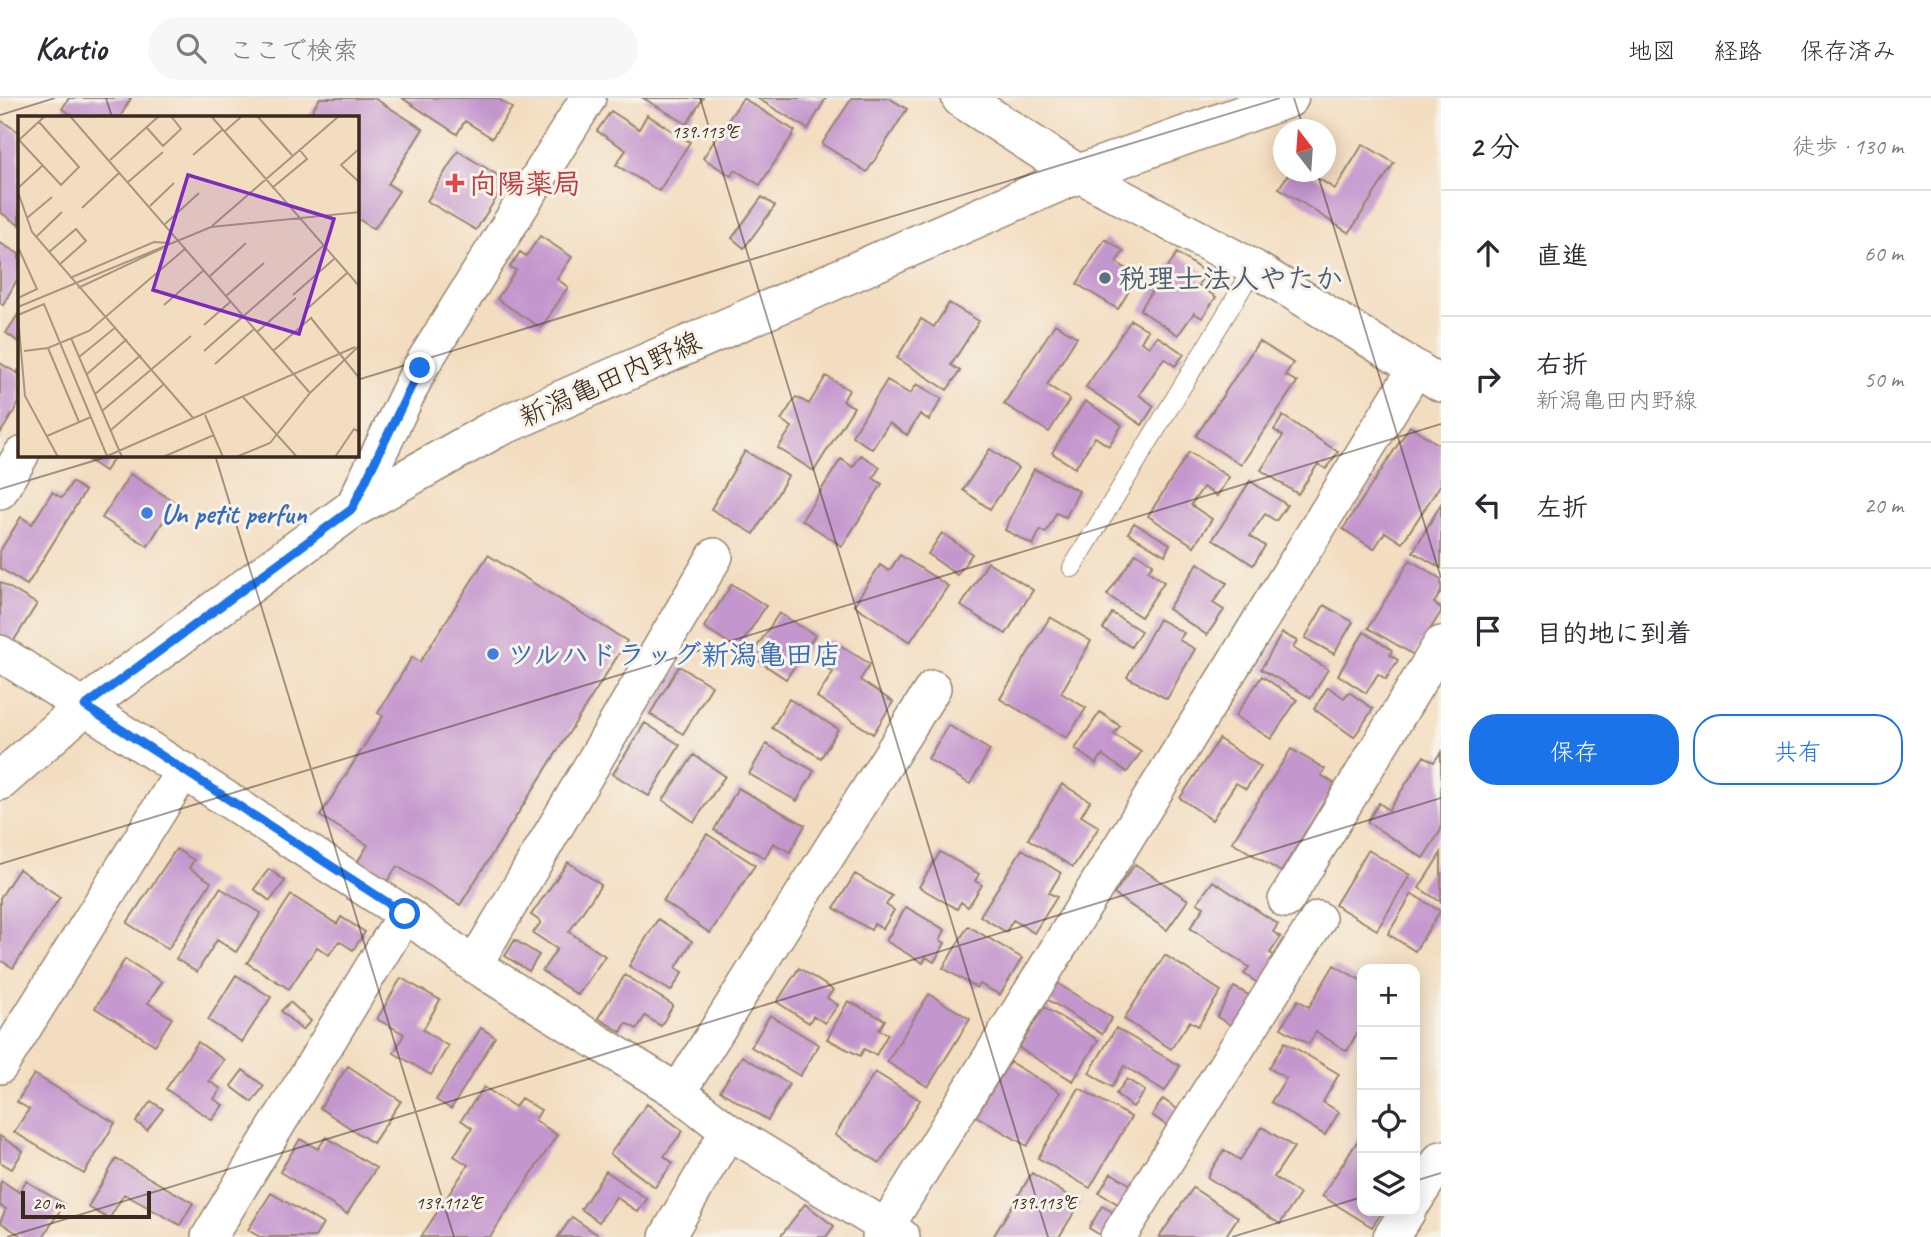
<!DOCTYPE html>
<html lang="ja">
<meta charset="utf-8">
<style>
body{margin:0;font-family:Caveat,"Klee One",sans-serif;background:#f7f7f7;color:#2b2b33}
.controls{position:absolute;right:21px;bottom:21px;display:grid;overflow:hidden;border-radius:14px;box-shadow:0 4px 18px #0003}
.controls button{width:63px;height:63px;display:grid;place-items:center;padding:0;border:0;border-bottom:2px solid #e1e1e2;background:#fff;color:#2b2b33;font:35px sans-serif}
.compass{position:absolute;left:1273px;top:21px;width:63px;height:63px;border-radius:50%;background:#fff;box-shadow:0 4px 18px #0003;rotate:343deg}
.scale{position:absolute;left:21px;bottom:18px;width:130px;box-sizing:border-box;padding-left:7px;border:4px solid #3b2a1e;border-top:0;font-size:19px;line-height:24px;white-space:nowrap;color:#3b2a1e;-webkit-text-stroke:5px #f7f3e8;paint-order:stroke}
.stop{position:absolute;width:21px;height:21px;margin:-16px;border:5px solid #1a73e8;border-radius:50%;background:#fff}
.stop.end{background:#1a73e8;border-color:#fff;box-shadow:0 2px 7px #0008}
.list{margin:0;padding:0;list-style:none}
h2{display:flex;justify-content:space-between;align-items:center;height:91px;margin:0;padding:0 28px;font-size:30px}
h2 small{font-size:23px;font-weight:400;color:#7c7c81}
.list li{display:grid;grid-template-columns:46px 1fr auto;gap:21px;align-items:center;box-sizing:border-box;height:126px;padding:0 28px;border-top:2px solid #e1e1e2}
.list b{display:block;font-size:26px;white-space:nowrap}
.list p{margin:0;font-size:23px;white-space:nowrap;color:#7c7c81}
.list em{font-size:23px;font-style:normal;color:#7c7c81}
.actions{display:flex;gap:14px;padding:21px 28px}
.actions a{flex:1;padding:16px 0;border:2px solid #1a73e8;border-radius:28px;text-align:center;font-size:24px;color:#1a73e8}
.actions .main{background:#1a73e8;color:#fff}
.icon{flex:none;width:38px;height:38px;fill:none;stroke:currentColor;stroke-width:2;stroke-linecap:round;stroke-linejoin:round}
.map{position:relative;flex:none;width:1441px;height:1139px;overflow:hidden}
header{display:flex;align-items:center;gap:42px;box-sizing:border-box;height:98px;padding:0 35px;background:#fff;border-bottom:2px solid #e1e1e2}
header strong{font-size:33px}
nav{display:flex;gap:38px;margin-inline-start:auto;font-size:24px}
.search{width:490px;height:63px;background:#f7f7f7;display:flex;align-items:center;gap:18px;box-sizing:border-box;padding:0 24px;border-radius:38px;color:#7c7c81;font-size:26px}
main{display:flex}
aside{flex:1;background:#fff}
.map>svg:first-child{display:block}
</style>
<header>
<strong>Kartio</strong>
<div class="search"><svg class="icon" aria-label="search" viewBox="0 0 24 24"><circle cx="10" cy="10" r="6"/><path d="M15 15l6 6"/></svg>ここで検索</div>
<nav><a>地図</a><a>経路</a><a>保存済み</a></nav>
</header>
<main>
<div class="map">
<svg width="1441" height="1139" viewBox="0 0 1441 1139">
<rect width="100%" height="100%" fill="#f7f3e8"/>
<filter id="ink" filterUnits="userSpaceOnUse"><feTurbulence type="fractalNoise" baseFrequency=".0143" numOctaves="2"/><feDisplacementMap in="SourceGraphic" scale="14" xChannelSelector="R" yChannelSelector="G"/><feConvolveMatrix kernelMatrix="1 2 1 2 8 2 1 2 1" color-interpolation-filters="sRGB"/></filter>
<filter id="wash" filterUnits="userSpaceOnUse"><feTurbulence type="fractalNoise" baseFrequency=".00686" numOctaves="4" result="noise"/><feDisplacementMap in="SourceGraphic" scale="28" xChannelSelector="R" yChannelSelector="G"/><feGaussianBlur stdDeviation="1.57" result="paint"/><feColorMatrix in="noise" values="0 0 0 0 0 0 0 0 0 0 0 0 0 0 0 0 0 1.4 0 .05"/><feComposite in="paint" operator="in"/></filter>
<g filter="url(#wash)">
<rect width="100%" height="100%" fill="#f3ddc0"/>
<g id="blocks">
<!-- building -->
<path fill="#c496ce" d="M69,0H131L120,19H76L62,11Z
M320,0H374L423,31L388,86L399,93L374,131L357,120V19H308Z
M402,0H497L512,10L492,40L465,23L457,36Z
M643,0H703L687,26Z
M743,0L795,33L760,87L735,72L731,78L703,60Z
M757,0H826L808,31Z
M852,0H889L907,11L867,74L822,46Z
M611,13L639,31L647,17L690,44L659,93L616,67L626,52L597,33Z
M0,22L19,34V127L0,114Z
M1363,46L1394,65L1349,135L1279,90L1290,74H1308L1335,91Z
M458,53L507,83L476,132L427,103Z
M762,99L775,108L744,150L732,140Z
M540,138L572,159L557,181L568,189L541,230L497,201L516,172L510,169L520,154L526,158Z
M1105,141L1124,153L1116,164L1138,178L1118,211L1077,186Z
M0,145L19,156V178L3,207L0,205Z
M1177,155L1206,175L1198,187L1216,199L1202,220L1194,215L1178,237L1140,212Z
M949,205L979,223L951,267L960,273L947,292L897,260L921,221L934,229Z
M19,215V244L6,235Z
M1131,222L1148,232L1141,244L1149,249L1157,238L1184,256L1175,268L1164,260L1139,297L1154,308L1142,327L1086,289Z
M1055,226L1077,239L1047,287L1070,301L1049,334L1004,306Z
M1259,243L1293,265L1285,277L1297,284L1241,367L1196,338Z
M0,265L17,275L19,271V305L0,336Z
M826,278L849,292L843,303L854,309L814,373L778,350L792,329L781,322L796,299L809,306Z
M887,282L910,296L917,286L942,301L929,322L920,316L907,337L889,325L872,351L852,338Z
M1085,303L1122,327L1109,348L1095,339L1075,370L1052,355Z
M1283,318L1338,354L1326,371L1318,366L1298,396L1261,372L1283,338L1274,332Z
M1410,328L1441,348V386L1402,445L1385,434L1374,451L1343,431Z
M990,351L1018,370L990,411L963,392Z
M745,353L788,378L754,436L711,411Z
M1189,354L1229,379L1217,398L1203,389L1191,407L1212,421L1194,448L1148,418Z
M81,357H116L105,373Z
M861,357L880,369L873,380L882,386L842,448L802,422L841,361L853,369Z
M1034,371L1079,393L1066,419L1056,415L1046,435L1040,432L1033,447L1005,432Z
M130,376L175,404L148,448L102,420Z
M1250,383L1287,407L1276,423L1265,416L1250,438L1265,448L1253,467L1213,441Z
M72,384L85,393L27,487L0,470V453L21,419L32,426L52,394L62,400Z
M1441,406V470L1413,454Z
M1134,425L1170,446L1165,457L1128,435Z
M942,435L972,456L957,477L928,456Z
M1136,455L1153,466L1148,473L1164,484L1141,519L1107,497Z
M488,457L627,543L460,807L397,768L386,785L356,766L368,747L320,718L383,618L378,615L412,559L420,564Z
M900,457L948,488L910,544L854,507L880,467L889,473Z
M1410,462L1441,481V494L1434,505L1441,510V514L1414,557L1368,530Z
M988,464L1033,492L1006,536L961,508Z
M1198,465L1227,485L1213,505L1224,512L1207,537L1168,511Z
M0,484L37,506L11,547L0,540Z
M732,486L766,508L738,551L704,529Z
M1324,507L1353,524L1334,556L1305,540Z
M779,515L815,537L786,581L751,558Z
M1112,515L1141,533L1131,549L1103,531Z
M1050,519L1091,543L1061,595L1086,610L1067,640L1000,601Z
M1159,521L1184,535L1179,542L1195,551L1167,601L1127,579Z
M1364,534L1392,552L1390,557L1398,562L1386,581L1378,576L1366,595L1338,577Z
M1282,535L1297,543L1293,550L1328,571L1311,600L1261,571Z
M830,541L870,566L860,582L893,604L873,636L817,599L833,574L816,563Z
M679,568L712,588L683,636L650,616Z
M1262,578L1297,602L1271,641L1235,618Z
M1328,589L1344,600L1349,594L1373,611L1354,639L1314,611Z
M789,601L838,631L821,660L772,630Z
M1100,614L1120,628L1114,636L1141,654L1127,674L1102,657L1096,666L1075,651Z
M645,625L680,647L649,698L613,676Z
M948,627L990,652L970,686L928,661Z
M1219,641L1261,669L1246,691L1236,685L1212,722L1180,700Z
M766,646L814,673L797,703L749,676Z
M1291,651L1325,671L1321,677L1335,686L1281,774L1232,744Z
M1441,654V732L1423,760L1367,724L1379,705L1389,712L1424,658L1434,664Z
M694,657L725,678L694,724L663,702Z
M1062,686L1090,703L1081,718L1099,729L1073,769L1028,741Z
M738,690L805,727L790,754L773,745L765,760L714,732Z
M707,736L755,767L710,835L663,803Z
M176,751L194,762L189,770L211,784L168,851L127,825Z
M1022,751L1061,775L1049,795L1057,799L1034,835L1013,822L1006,834L980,818Z
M1368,752L1410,777L1377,832L1335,807Z
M940,754L979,776L975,783L982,787L968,809L961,804L957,811L919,789Z
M1441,755V804L1419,790Z
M568,764L601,787L569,834L605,858L578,897L542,873L557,851L533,835L541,824L531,817Z
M1135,766L1188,802L1167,832L1114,796Z
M19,771L60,799L13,870L0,862V800Z
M269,771L285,783L270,803L254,791Z
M855,776L892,798L886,807L894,812L883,831L874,826L871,832L834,810Z
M1213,783L1278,826L1273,834L1281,839L1270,855L1279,860L1261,887L1244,876L1249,869L1190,830L1204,809L1197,805Z
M220,790L261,815L236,854L217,842L197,874L176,861Z
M1412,796L1440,813L1415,853L1388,836Z
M291,797L337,826L341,819L365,834L353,852L339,843L329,857L317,849L289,891L247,865Z
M906,809L945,832L940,842L945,845L934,864L926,859L923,865L886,843Z
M658,821L692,843L676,870L683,874L671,893L629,868Z
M968,828L1022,860L1000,897L980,886L977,890L943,870Z
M515,842L539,857L529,873L505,858Z
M1165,857L1221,893L1198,928L1190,923L1171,951L1124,921Z
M125,861L162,884L148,905L172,920L155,947L95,910Z
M1334,867L1362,883V926L1347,953L1316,934L1309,946L1281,930L1298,902L1309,909Z
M799,870L833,892L827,900L838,907L825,925L813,918L809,925L777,904Z
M236,877L271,899L242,944L208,922Z
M625,877L673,907L661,928L645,918L637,931L626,925L621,934L598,920Z
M401,880L440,902L423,932L448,948L431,977L394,955L404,936L377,921Z
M1057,885L1112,920L1102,936L1047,901Z
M1234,889L1258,902L1241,933L1217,919Z
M929,896L970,921L928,989L887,964Z
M848,903L885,922L879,932L888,936L876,957L864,951L860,958L827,941Z
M290,904L311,923L302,932L281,913Z
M1044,909L1098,942L1073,983L1019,950Z
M770,917L819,947L800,978L751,949Z
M481,930L495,939L451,1011L436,1002Z
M1116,930L1180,968L1165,993L1124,968L1112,989L1089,975Z
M198,944L224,962L209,983L221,991L214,1001L223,1007L212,1022L166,991Z
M1285,944L1339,976L1323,1004L1339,1014L1325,1037L1271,1004L1286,980L1269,970Z
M742,958L789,986L768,1022L720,993Z
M1010,964L1060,994L1027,1048L976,1018Z
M348,968L401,1003L373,1045L320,1010Z
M243,972L264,988L252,1004L231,988Z
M875,974L920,1002L880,1065L835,1037Z
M34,976L115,1025L84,1076L14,1034L29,1011L17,1004Z
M1127,981L1145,993L1133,1009L1116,996Z
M484,989L515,1009L521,1000L541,1012L535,1022L557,1037L490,1139H421L468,1067L454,1058L472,1030L461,1022Z
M1079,990L1131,1019L1090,1090L1038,1060Z
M1163,1001L1184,1016L1173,1032L1152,1017Z
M151,1003L163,1011L147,1032L136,1024Z
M647,1006L683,1033L664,1058L673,1065L655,1089L610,1056Z
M1262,1029L1294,1049L1274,1079L1300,1096L1280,1126L1207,1079L1224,1052L1240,1062Z
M1362,1036V1113H1383L1372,1129L1322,1098Z
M0,1038L23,1053L12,1071L0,1064Z
M326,1039L376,1070L347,1116L280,1074L300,1041L318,1051Z
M116,1061L193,1105L180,1127L124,1096L109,1121L88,1109Z
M606,1073L647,1101L638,1114L616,1099L599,1124L581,1111Z
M1032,1075L1080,1105L1059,1139H993Z
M1111,1075L1136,1090L1125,1110L1099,1095Z
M2,1083L19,1094L26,1083L64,1106L43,1139H23L0,1124L6,1111L0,1108V1086Z
M1193,1090L1238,1119L1225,1139H1159Z
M271,1095L323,1126L315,1139H260L248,1132Z
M805,1106L834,1128L826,1139H780Z
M1102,1108L1121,1119L1103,1139L1089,1130Z
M572,1119L601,1139H558Z"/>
</g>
</g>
<g filter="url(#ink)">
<use href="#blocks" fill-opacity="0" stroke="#97846f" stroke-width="2"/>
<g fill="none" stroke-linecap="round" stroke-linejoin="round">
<defs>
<path id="lane" d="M1072,470L1254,170"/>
<path id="street" d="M1078,76L1254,170L1441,286
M0,393L21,357
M352,411L420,270L588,0
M0,555L405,816L474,867L678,994L728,1033L902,1139
M1286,802L1441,546
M474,867L715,458
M0,968L184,672
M678,994L933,590
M1415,1102L1441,1061
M209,1139L405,816
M667,1139L728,1033
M880,1139L1416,270
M1118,1139L1318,821
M1391,1139L1408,1113"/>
<path id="secondary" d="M961,0L1078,76"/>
<path id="primary" d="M0,683L85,608L352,411L495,331L1078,76L1289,0"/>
</defs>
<!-- lane casing -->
<use href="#lane" stroke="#97846f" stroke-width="20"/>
<!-- street casing -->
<use href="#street" stroke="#97846f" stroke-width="38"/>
<!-- secondary casing -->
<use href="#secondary" stroke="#97846f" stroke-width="41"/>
<!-- primary casing -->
<use href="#primary" stroke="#97846f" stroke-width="41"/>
<!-- lane -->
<use href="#lane" stroke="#fff" stroke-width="18"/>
<!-- street -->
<use href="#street" stroke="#fff" stroke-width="35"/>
<!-- secondary -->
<use href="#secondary" stroke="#fff" stroke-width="38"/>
<!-- primary -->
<use href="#primary" stroke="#fff" stroke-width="38"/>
</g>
</g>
<g fill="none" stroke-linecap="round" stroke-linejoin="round" filter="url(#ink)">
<!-- route -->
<path stroke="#1a73e8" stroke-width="9" d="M405,816L85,608L352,411L420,270"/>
</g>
<!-- ticks -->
<path fill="none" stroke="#3b2a1e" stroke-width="2" stroke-opacity="0.45" d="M106,0L112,19M700,0L1048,1139M1294,0L1304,32M0,17L55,0M1317,74L1441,480M357,282L1280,0M215,357L454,1139M0,391L113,357M0,766L1441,326M1415,1083L1441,1075M7,1139L1441,700M1232,1139L1362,1099"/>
<!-- markers -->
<path fill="#e0444e" stroke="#f7f3e8" stroke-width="2.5" d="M451.5 74.5h7v7h7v7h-7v7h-7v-7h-7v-7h7z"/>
<circle fill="#5c6f8a" stroke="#f7f3e8" stroke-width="2.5" cx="1105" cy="180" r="7"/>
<g fill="#3f7fe0" stroke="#f7f3e8" stroke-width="2.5">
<circle cx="147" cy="415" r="7"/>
<circle cx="493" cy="556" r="7"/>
</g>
<g text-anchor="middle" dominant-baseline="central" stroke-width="6" stroke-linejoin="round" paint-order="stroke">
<!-- health labels -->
<g font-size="28" font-weight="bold" fill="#be3a42" stroke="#f7f3e8" text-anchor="start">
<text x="469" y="85">向陽薬局</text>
</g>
<!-- service labels -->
<g font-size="28" font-weight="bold" fill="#4e5e75" stroke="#f7f3e8" text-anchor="start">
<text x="1119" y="180">税理士法人やたか</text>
</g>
<!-- street labels -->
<g font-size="28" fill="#3b2a1e" stroke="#f7f3e8">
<text transform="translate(610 281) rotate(-24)">新潟亀田内野線</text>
</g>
<!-- shop labels -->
<g font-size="28" font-weight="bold" fill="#366cbe" stroke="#f7f3e8" text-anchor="start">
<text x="161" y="415">Un petit perfun</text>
<text x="507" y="556">ツルハドラッグ新潟亀田店</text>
</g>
</g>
<!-- overview -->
<g transform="translate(18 18)">
<rect width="341" height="341" fill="#f3ddc0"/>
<path fill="none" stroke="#a9957f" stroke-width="2" d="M52,0L292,277M193,0L342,171M239,0L274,39M21,6L61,51L43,69L1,24L27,0M129,12L145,30L163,13L153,0M206,16L224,0M342,32L323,49L342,67M175,39L204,14M92,44L141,0M110,66L145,36M0,72L24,50M254,72L289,43L281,33M0,76L14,116L176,303M132,90L156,67M64,92L102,56M9,102L34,81M147,108L181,77M194,110L321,0M18,121L44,96M0,131L19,173L0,182M31,136L58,113L68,125L41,149M191,161L228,127M52,162L136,126L152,127M60,172L145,132M275,179L316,143M208,180L246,147M146,189L186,154M0,191L193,111L342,96M288,194L329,157M0,199L26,188L89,340M0,200L7,280L40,341M293,202L342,263M186,209L212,186M239,216L278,182M53,222L104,341M30,232L61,306M6,235L30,232L71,215L168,132M186,235L305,130M255,235L294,201M61,241L98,211M197,248L236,213M69,258L109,223M77,278L123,239M224,280L279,341M84,295L173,220M187,299L205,341M93,314L146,268M29,320L73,301M87,341L337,231M145,341L196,319M218,341L252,327L292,277L342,229M317,341L336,313L342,316"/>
<path fill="#7b2cbf" fill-opacity="0.15" stroke="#7b2cbf" stroke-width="3.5" d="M170,59L316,103L281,218L135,174Z"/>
<rect width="341" height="341" fill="none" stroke="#3b2a1e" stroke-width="3.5"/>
</g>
<g font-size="18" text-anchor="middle" fill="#3b2a1e" stroke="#f7f3e8" stroke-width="6" stroke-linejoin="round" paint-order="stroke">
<text x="705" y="40">139.113°E</text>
<text x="449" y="1111">139.112°E</text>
<text x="1043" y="1111">139.113°E</text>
</g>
</svg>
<div class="controls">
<button>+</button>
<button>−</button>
<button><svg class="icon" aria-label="locate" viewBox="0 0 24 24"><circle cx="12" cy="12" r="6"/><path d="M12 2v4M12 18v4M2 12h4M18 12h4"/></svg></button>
<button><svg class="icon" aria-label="layers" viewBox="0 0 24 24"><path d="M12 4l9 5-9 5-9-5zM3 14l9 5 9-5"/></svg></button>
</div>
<svg class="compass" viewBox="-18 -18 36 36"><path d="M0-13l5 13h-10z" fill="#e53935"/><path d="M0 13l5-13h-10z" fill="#7c7c81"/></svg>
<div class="scale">20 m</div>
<div class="stop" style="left:405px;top:816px"></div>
<div class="stop end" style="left:420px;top:270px"></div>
</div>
<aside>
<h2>2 分<small>徒歩 · 130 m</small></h2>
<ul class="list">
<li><svg class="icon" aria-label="ahead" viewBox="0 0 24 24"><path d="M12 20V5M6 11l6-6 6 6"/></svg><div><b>直進</b></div><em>60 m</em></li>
<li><svg class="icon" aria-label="right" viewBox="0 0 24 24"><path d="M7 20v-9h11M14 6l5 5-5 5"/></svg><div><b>右折</b><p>新潟亀田内野線</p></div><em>50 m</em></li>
<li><svg class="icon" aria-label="left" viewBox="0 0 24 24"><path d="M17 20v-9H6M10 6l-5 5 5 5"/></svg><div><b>左折</b></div><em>20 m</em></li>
<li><svg class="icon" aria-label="arrive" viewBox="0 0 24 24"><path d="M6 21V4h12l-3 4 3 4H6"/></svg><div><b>目的地に到着</b></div></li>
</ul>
<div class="actions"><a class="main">保存</a><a>共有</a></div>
</aside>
</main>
